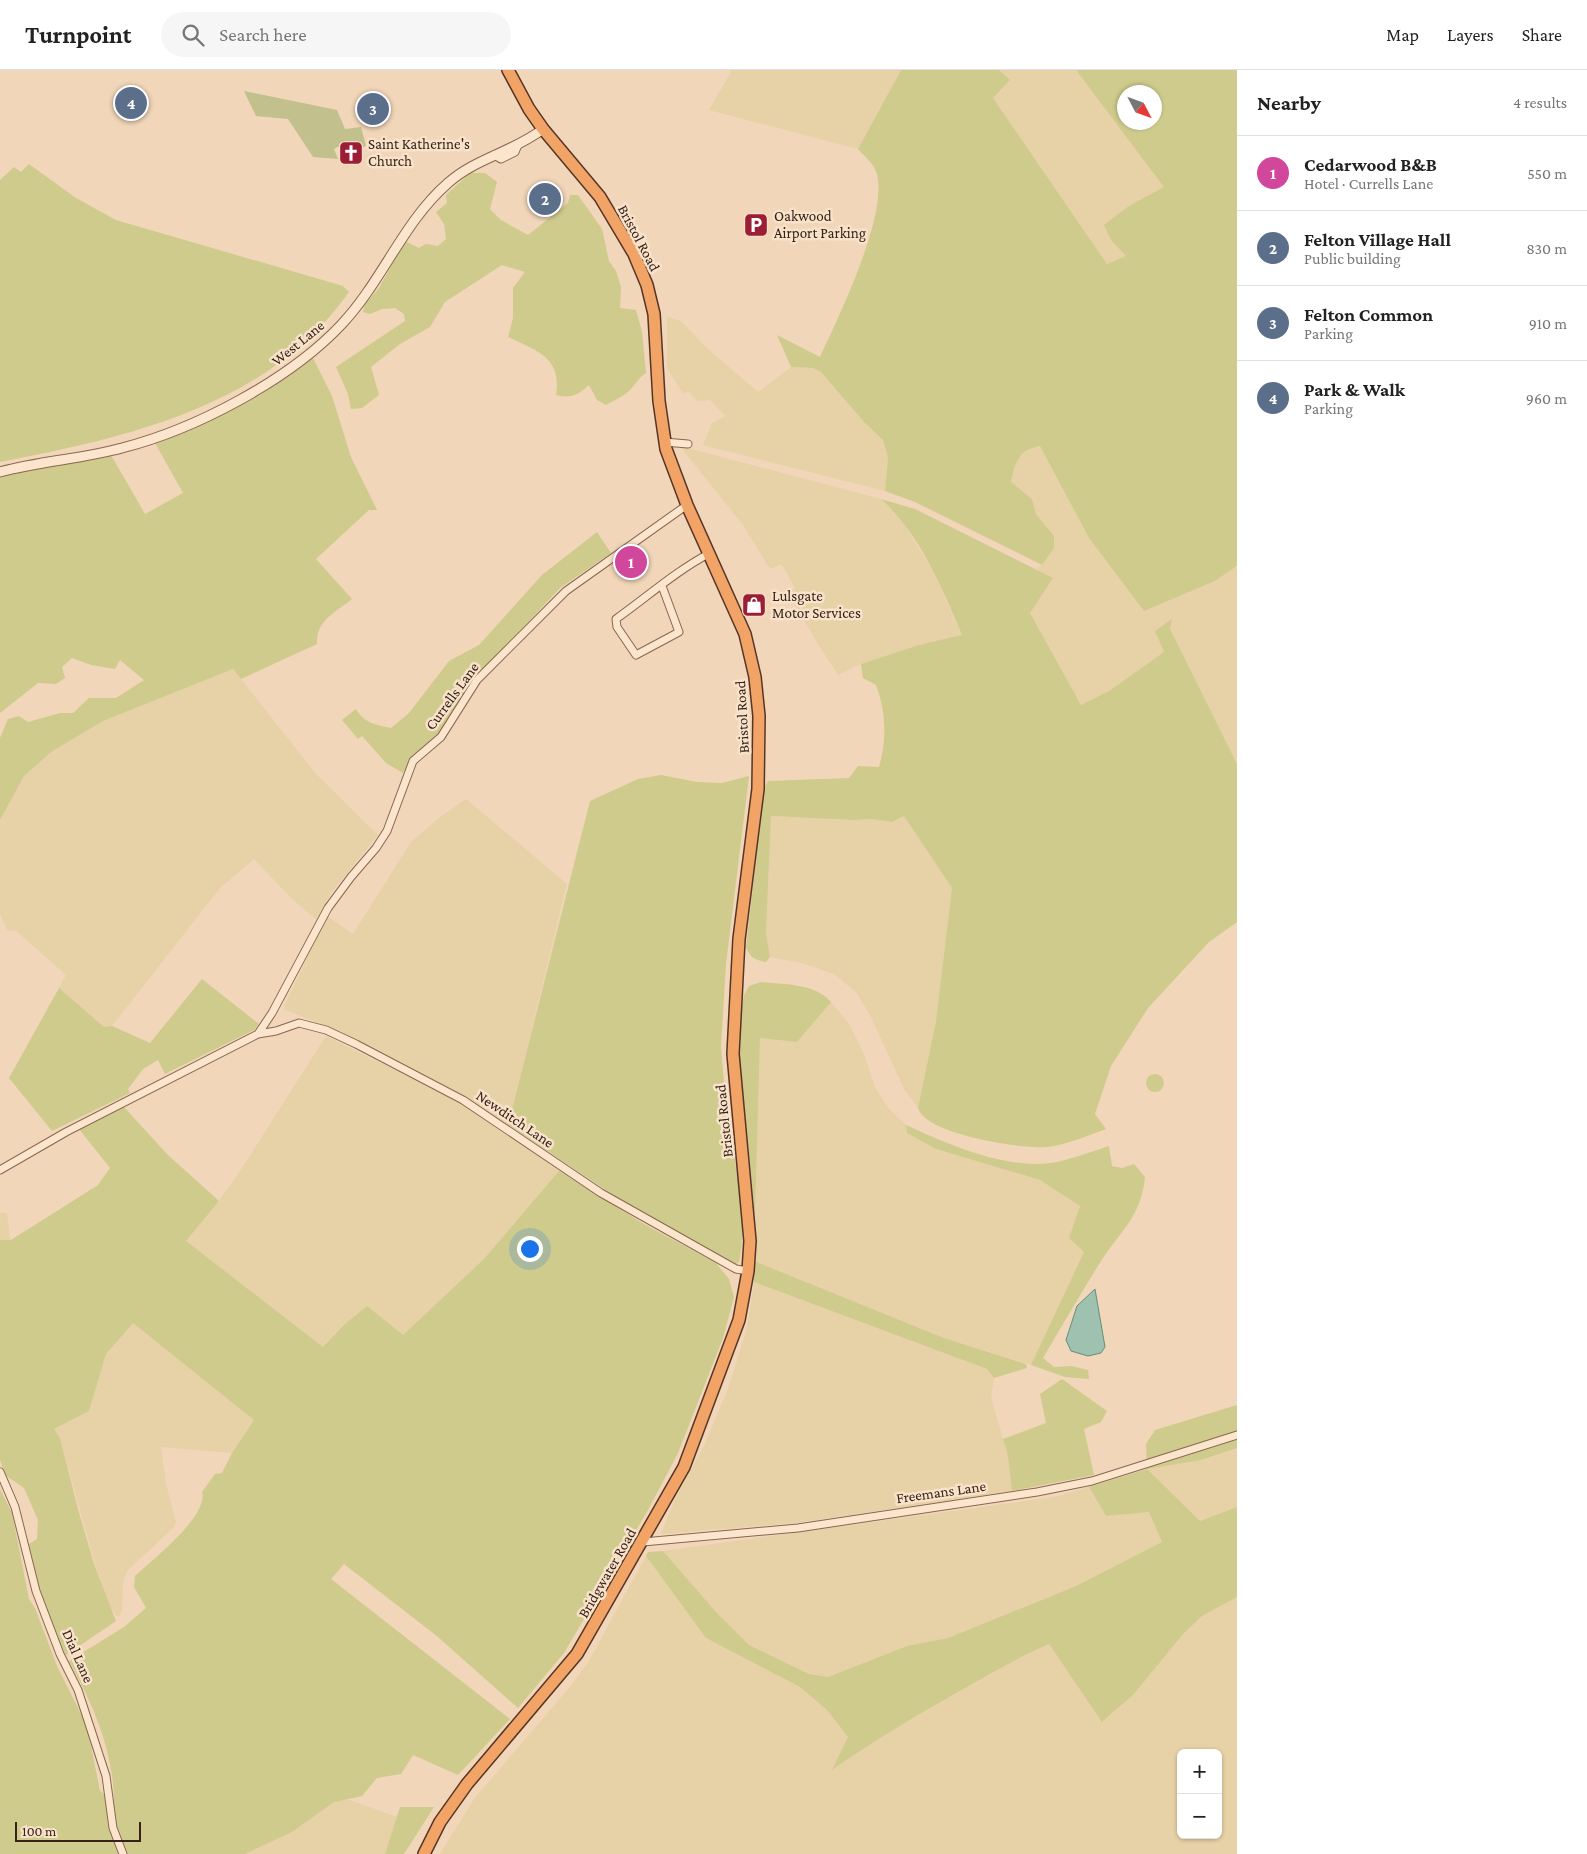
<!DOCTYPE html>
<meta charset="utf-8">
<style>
body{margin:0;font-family:"Crimson Pro",serif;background:#f6f6f6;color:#222}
.controls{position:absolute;right:15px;bottom:15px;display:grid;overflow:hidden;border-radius:8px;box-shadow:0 1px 4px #0004}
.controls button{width:45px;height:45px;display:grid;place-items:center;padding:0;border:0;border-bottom:1px solid #e0e0e0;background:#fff;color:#222;font:25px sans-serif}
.compass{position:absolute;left:1117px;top:15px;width:45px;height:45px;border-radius:50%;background:#fff;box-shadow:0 1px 4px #0004;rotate:131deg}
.scale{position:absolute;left:15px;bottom:12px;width:126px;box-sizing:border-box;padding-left:5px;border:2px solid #362219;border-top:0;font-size:14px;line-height:18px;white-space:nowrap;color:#362219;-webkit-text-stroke:4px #f8e2c9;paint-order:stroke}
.you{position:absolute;left:529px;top:1178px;width:18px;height:18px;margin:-12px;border:4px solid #fff;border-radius:50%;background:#1a73e8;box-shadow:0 0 0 8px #1a73e833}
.badge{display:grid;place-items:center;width:32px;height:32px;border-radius:50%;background:#d93025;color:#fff;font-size:16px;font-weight:700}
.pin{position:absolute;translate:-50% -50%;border:2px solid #fff;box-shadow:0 1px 5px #0006}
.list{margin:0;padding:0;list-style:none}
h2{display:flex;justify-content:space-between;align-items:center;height:65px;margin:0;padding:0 20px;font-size:21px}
h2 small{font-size:16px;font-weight:400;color:#767676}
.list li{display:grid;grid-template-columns:32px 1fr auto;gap:15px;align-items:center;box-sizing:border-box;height:75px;padding:0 20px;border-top:1px solid #e0e0e0}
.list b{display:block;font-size:19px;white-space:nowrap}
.list p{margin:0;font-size:16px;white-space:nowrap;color:#767676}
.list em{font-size:16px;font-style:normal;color:#767676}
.icon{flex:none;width:28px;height:28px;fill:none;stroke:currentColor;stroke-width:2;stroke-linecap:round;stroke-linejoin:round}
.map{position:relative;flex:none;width:1237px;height:1784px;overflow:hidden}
header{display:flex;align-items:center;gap:30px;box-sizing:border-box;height:70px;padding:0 25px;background:#fff;border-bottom:1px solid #e0e0e0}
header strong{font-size:24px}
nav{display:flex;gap:28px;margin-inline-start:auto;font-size:18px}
.search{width:350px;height:45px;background:#f6f6f6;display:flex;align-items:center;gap:12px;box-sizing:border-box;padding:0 18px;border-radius:28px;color:#767676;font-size:19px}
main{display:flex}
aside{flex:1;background:#fff}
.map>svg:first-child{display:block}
</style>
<header>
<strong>Turnpoint</strong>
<div class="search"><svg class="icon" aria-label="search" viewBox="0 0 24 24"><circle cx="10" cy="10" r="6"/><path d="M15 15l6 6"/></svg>Search here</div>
<nav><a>Map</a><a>Layers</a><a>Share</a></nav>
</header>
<main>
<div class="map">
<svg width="1237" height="1784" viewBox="0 0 1237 1784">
<rect width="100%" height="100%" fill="#f1d6b9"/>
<!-- farmland -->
<path fill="#e7d1a6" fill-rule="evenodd" d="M730,0H901L858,79L709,40L731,2Z
M999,0H1076L1165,117L1129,136L1111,170L1126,186L1107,194L993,28L1010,10Z
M667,247L681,251L707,278L758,322L791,297L813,298L821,302L864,352L883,370L888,386L885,421L703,375L712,353L725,346L710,330L697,331L689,322L683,323L667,298Z
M680,376L881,429L898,444L934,503L962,566L919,575L861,594L838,605L816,571L788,522L795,518L784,498L781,494L770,499L743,455Z
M1040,376L1089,468L1144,541L1215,511L1237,496V694L1170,559L1172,550L1164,582L1109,621L1081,635L1030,543L1052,509L1036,499L1042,495L1054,466L1036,444L1032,429L1011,412L1017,389L1027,379Z
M233,599L316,704L378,765L331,823L317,850L291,828L254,789L220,818L112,956L104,957L59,918L66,905L15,860L8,861L0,845V750L24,706L51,682L103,651Z
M466,729L567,814L508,1055L463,1025L417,1001L334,959L283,939L327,846L353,864L411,772L440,747Z
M771,746L853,750L872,749L892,752L904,746L952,818L936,951L918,1038L904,1019L872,949L857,923L834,904L802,893L770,887L766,863Z
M831,932L850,955L864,984L875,1017L888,1038L906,1055L907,1063L936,1079L1040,1110L1080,1136L1069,1168L1085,1181L1031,1295L944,1268L754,1191L760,968L797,972Z
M326,966L461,1033L559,1101L484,1189L403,1265L344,1255L323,1277L186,1171L219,1131L244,1095Z
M0,1143H7L10,1170H0Z
M754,1212L987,1299L994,1308L991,1328L1008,1386L1012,1421L796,1453L661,1464L677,1425L704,1376L729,1316L747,1258Z
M133,1252L255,1350L232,1383L161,1377L166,1414L176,1452L173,1458L127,1501L123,1513L122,1539L119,1546H116L108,1532L95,1494L60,1368L54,1359L89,1341L106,1284Z
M1237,1378V1437L1200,1451L1147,1399L1201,1390Z
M1089,1417L1106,1446L1149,1442L1162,1472L1076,1516L948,1568L907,1576L828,1607L809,1604L749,1575L716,1542L663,1481L1054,1427Z
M646,1486L706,1568L800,1617L827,1640L848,1667L833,1699L864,1677L929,1639L1028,1583L1049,1574L1103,1652L1133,1625L1184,1563L1202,1546L1237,1527V1784H440L474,1729L570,1617L589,1591ZM1181,1683H1218V1765H1181Z
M347,1729L397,1747L385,1784H245L292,1762L334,1732Z"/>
<!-- green -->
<path fill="#cfcb8d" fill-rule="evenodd" d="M901,0H999L1010,10L993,28L1107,194L1126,186L1111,170L1104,155L1129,136L1164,117L1076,0H1237V496L1215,511L1144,541L1089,468L1040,376C1017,381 1016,391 1011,412L1032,429L1036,444L1054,466V478L1042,495L915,432L885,421L888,387L883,370L864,352L821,302L813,298L791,297L777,265L820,287C837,250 893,137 875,99C872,92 863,85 858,79ZM1154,22V52H1124V22Z
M29,94L76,128L116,150L343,216L349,222C269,336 129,367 0,392V110L14,97L21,102Z
M470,103H485L497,112L490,139L501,150L528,165L568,133L570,125H578L602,159L609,191L616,201L621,217L620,238L636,240L642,262L646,303C639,307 636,314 630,320C623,327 614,330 606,335L597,330L589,315C578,325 571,329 556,325C562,287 537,281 508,267L513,248V218L525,202L502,195L445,232L430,257L400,274L371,297L379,325L362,338L351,339L348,324L336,297L405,251L404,244L395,238L382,239L370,244L363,242L365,234L379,218L405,171L419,178L426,174L438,176L446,169L444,154L436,142L447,133L446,125Z
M313,288L332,326L351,387L377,440H369L316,489L352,529C335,543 316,550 317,574L241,609L233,599L103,651L51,682L24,706L0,750V668L8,649L19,646L28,652L60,643H73L89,628H116L144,610L120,590L115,599L91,595L72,588L62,597L65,608L56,614L38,613L0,643V408L28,400L111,385L145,444L183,423L155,373L261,325Z
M881,429L915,439L1053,508L1030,543L1081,635L1109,621L1164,582L1155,561L1172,549L1170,559L1237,694V852L1209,872L1148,938L1111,996L1095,1044L1106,1059C1087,1066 1068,1074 1047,1077C1022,1079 926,1065 918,1038L936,951L952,818L904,746L892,752L872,749L853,750L771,746L766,863L770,887L766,892C755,890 750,888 746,877L764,718L768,711L849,708L858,696L879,697C887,670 886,641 876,615L863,608L861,594L919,575L962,565C942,518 920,464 881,429Z
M597,462L611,483L560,518L485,598L439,664L409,692L403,703L386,693L362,666L358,669L342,650L356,639C364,653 376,655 391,658L409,643L449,591L479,575L542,505Z
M661,705L697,712L722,713L749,706L726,894L721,977L728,1059L731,1064C736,1104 748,1151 739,1192L736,1194L630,1136L508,1055L590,731L638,709Z
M202,909L259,954L254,960L165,1004L158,990L143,999L128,1019L130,1023L52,1061L9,1008L59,918L104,957L112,956L150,973Z
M761,912C785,915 814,913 831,932L797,972L760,968L755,1147L740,990L741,941L744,925L749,916Z
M1146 1013a9 9 0 1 1 18 0a9 9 0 1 1-18 0Z
M123,1036L168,1085L219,1131L186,1171L323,1277L344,1255L367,1236L403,1265L484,1189L559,1101L644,1154L716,1193L729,1209L734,1227L723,1268L678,1383L648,1440L564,1583L518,1638L438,1567L344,1494L331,1509L510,1649L458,1705L413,1685L401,1704L377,1708L362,1726L334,1732L292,1762L245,1784H0V1419L12,1443L29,1529L35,1538L57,1596L82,1646L90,1671L100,1721L114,1733C114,1682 93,1634 69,1591L124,1557L146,1538L134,1517L135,1506C152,1490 209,1446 202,1422L215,1404L222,1403L232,1383L254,1350L133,1253L106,1284L89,1341L54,1359L60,1368L78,1439L94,1494L116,1551L66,1585C47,1551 37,1512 29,1474L37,1469L38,1450L24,1418L5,1405L0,1390V1170H11L98,1115L110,1098L79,1059Z
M906,1055C949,1075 1013,1103 1061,1091C1077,1087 1093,1081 1109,1076L1112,1096L1122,1098L1134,1094L1145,1107C1141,1147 1121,1160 1101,1191C1081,1223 1062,1256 1043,1288L1054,1297L1071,1296L1088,1300L1089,1309L1065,1307L1031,1295L1084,1182L1069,1168L1080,1136L1040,1110L936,1079L907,1063Z
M754,1191L944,1268L1026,1294L1027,1298L994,1308L987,1299L754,1212Z
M1062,1309L1107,1341L1101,1352L1084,1359L1094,1405L1012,1421L1008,1386L1003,1369L1046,1353L1040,1324Z
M1237,1335V1378L1201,1390L1147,1399L1200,1451L1237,1437V1527L1202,1546L1184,1563L1133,1625L1102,1652L1049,1574C1018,1587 989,1605 960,1621C916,1646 873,1671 832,1700L848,1667L827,1640L800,1617L706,1568L646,1486L648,1482L663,1481L716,1542L749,1575L809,1604L828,1607L907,1576L948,1568L1076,1516L1162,1472L1149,1442L1106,1446L1089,1417L1147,1399L1146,1374L1155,1360Z
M400,1737H434L404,1784H385Z"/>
<!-- cemetery -->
<path fill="#c2c08d" d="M244,21L337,40L345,59L361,57L366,76L363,77L361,72L343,80L341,75L334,79L338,89L313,87L288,49L256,46Z"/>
<!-- water -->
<path fill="#9ec1b0" stroke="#668e7d" d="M1095,1219L1105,1277L1101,1283L1088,1286L1071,1281L1066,1270L1077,1236Z"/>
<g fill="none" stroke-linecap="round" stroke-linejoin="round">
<defs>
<path id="minor" d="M494,85L501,89L515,82L518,75
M664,372L688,374
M662,516L679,562L636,585L617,557L616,549C647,527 676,501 710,483
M258,964L276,961L299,953L326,960L356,974L463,1030L601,1123L736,1199L748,1201
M0,1100L66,1062L258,964L272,943L328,838L351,807L376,778L387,761L413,691L441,667L477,610L566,521L687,435
M0,1402L15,1437L36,1521L60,1584L78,1620L106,1706L113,1758L123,1784
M643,1472L798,1458L1037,1422L1092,1411L1237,1365"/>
<path id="tertiary" d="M0,402C40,391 82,389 122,378C196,359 289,310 341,255C382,212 403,152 448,113C476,88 513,82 543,59"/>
<path id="trunk" d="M424,1784L440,1752L467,1714L577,1584L684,1397L739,1250L748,1201L750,1171L733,984L739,869L758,719L759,646L755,607L745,564L687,435L666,379L659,331L654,244L647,215L634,184L600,127L543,59L529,39L508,0"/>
</defs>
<!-- minor casing -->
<use href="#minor" stroke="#886653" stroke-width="9"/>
<!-- tertiary casing -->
<use href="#tertiary" stroke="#886653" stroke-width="11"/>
<!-- trunk casing -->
<use href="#trunk" stroke="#553528" stroke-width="14"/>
<!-- minor -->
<use href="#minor" stroke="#fbe5cc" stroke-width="7"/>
<!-- tertiary -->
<use href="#tertiary" stroke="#fbe5cc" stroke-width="9"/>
<!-- trunk -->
<use href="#trunk" stroke="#f2a366" stroke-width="11"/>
</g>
<!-- icons -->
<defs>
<symbol id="church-square" viewBox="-11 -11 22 22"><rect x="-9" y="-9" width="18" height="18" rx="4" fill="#9b1e35" stroke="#f8e2c9"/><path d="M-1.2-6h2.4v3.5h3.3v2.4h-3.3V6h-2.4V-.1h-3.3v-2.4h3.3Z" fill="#fff"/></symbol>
<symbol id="parking-square" viewBox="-11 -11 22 22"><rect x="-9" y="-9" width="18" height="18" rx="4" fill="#9b1e35" stroke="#f8e2c9"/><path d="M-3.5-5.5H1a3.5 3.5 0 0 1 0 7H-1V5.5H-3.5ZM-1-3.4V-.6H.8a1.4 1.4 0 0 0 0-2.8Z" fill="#fff"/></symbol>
<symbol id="shop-square" viewBox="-11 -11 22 22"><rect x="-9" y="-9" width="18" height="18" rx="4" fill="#9b1e35" stroke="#f8e2c9"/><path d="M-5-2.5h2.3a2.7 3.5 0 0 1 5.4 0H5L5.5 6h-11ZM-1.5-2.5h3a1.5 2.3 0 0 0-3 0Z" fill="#fff"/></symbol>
</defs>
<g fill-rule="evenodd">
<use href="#church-square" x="337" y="69" width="28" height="28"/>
<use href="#parking-square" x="742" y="141" width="28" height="28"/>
<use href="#shop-square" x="740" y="521" width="28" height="28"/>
</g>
<g text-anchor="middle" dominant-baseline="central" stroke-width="5" stroke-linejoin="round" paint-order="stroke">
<!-- poi labels -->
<g font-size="15" fill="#362219" stroke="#f8e2c9" text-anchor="start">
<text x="368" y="74">Saint Katherine's<tspan x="368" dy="17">Church</tspan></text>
<text x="774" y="146">Oakwood<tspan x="774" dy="17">Airport Parking</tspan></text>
<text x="772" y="526">Lulsgate<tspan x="772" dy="17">Motor Services</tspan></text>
</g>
<!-- street labels -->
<g font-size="15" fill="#362219" stroke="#f8e2c9">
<text transform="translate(639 168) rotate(62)">Bristol Road</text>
<text transform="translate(298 273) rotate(-39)">West Lane</text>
<text transform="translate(452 626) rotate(-54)">Currells Lane</text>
<text transform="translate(742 647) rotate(-93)">Bristol Road</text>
<text transform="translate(515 1049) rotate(34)">Newditch Lane</text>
<text transform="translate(724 1051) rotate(-96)">Bristol Road</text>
<text transform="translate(941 1422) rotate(-8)">Freemans Lane</text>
<text transform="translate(607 1503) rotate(-60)">Bridgwater Road</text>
<text transform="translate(78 1586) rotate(66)">Dial Lane</text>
</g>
</g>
</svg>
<div class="controls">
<button>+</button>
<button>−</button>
</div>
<svg class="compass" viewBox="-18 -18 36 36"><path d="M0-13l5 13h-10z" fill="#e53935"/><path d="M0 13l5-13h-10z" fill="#767676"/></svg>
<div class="scale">100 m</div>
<div class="you"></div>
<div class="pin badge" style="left:631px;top:492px;background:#d1479c">1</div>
<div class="pin badge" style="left:545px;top:129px;background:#5c6f8a">2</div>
<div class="pin badge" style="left:373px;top:39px;background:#5c6f8a">3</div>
<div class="pin badge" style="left:131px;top:33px;background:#5c6f8a">4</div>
</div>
<aside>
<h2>Nearby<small>4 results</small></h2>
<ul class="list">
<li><span class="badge" style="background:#d1479c">1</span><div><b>Cedarwood B&amp;B</b><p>Hotel · Currells Lane</p></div><em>550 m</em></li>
<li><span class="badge" style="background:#5c6f8a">2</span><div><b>Felton Village Hall</b><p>Public building</p></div><em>830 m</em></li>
<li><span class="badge" style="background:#5c6f8a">3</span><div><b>Felton Common</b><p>Parking</p></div><em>910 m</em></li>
<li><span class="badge" style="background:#5c6f8a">4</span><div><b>Park &amp; Walk</b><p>Parking</p></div><em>960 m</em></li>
</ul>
</aside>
</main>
